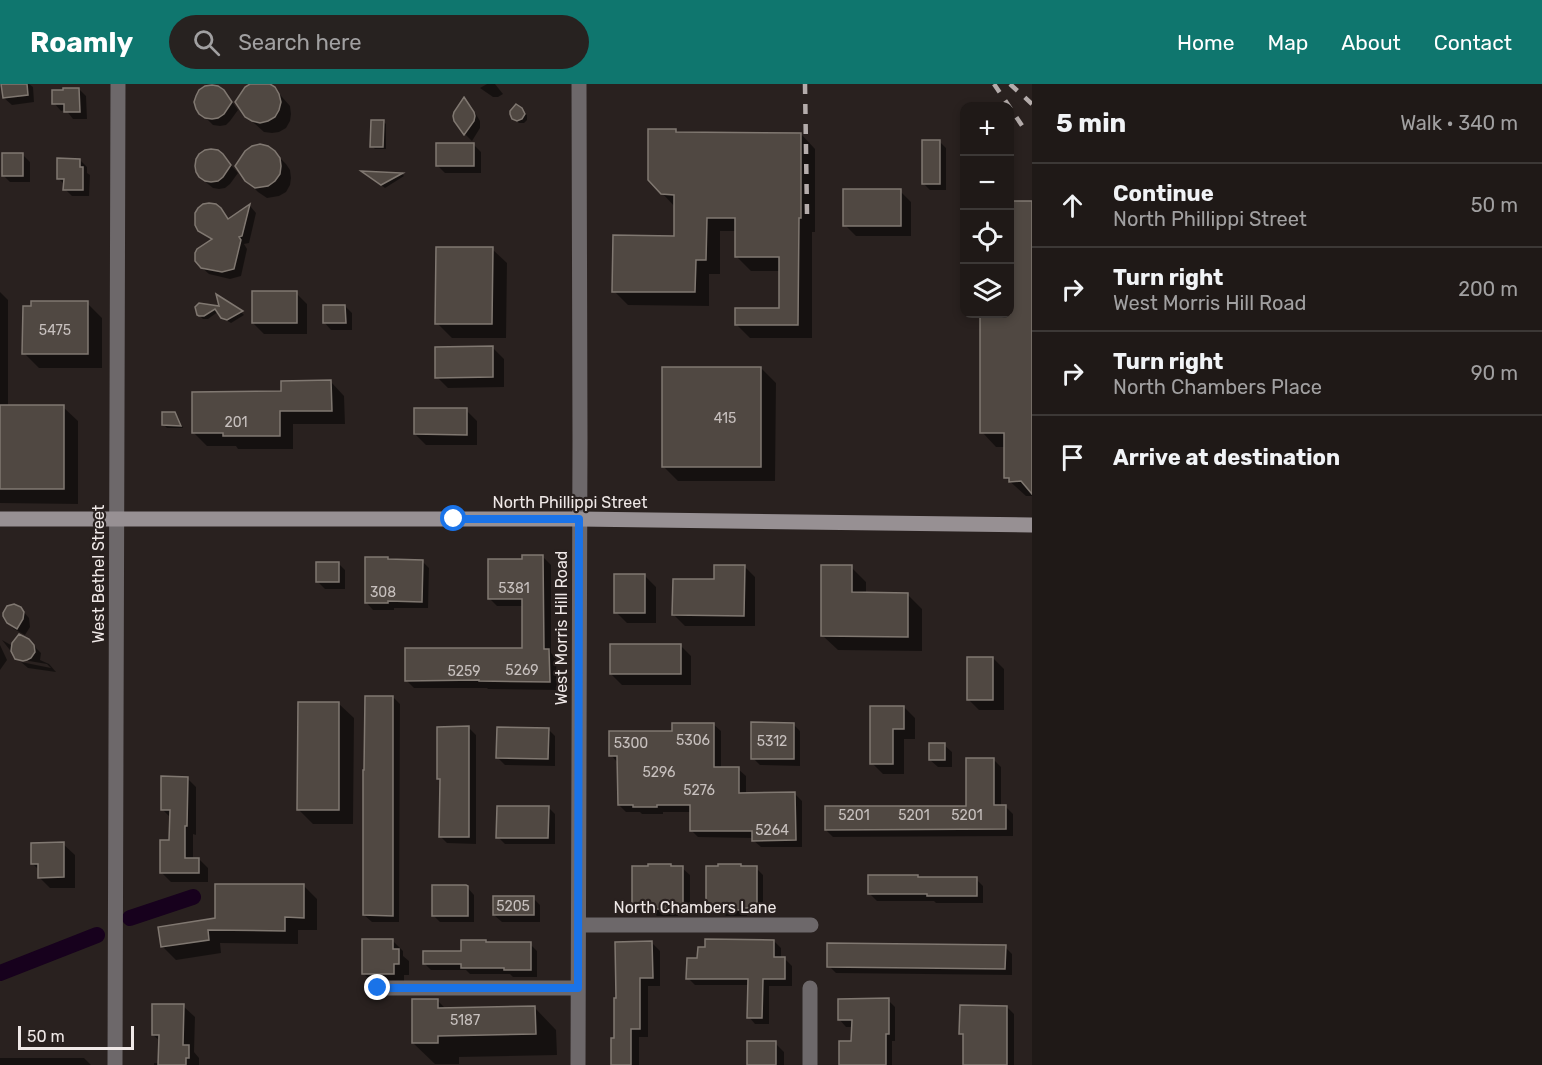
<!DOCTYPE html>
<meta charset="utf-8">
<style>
body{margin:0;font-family:Rubik,sans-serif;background:#272220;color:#f1f3f6}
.controls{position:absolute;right:18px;top:18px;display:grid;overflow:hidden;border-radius:12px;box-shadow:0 3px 9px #0003}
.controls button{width:54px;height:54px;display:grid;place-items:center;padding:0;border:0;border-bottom:2px solid #3c3836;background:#1f1917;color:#f1f3f6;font:30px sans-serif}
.scale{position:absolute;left:18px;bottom:15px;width:116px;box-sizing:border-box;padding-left:6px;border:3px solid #efe8e7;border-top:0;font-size:16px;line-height:21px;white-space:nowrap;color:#efe8e7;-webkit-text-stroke:4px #29211f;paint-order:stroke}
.stop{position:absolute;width:18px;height:18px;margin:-14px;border:4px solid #1a73e8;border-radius:50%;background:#fff}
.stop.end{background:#1a73e8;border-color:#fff;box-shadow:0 2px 6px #0008}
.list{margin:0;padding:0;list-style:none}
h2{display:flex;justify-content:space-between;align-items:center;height:78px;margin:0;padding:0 24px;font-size:26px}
h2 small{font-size:20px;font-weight:400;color:#a1a0a1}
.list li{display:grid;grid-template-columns:39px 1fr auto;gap:18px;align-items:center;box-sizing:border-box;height:84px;padding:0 24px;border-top:2px solid #3c3836}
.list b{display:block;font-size:22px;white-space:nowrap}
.list p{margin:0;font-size:20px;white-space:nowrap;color:#a1a0a1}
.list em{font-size:20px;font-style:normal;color:#a1a0a1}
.icon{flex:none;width:33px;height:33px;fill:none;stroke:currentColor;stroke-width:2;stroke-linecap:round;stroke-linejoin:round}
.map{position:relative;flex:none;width:1032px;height:981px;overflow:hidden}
header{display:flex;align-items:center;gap:36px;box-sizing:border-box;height:84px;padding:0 30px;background:#0f766e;color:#fff}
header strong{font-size:28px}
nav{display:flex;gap:33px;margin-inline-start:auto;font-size:21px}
.search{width:420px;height:54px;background:#272220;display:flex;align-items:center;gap:15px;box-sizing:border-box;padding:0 21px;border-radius:33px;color:#a1a0a1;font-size:22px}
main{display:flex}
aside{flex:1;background:#1f1917}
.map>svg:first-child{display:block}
</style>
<header>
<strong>Roamly</strong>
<div class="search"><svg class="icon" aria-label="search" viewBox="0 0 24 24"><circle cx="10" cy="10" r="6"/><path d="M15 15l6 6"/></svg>Search here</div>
<nav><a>Home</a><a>Map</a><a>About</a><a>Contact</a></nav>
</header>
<main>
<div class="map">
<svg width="1032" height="981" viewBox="0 0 1032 981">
<rect width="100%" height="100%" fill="#29211f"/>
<!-- shadow -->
<path fill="#0007" d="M3,0H29L33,3L34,18L12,21L4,14Z
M253,0H267L274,4L290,22L291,30L290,37L286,44L279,48L272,49L264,48L246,32Z
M487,0H495L503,10L498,13H493L480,4Z
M79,5L86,12L87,35H73L66,26L61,27L54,19Z
M223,7L230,15L238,26L230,37L226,41L220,42L213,41L201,29Z
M464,16L471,22L480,37V44L472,57L465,50L456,36Z
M516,22L527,31V36L524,39H519L512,32Z
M383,37L386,40V65H375L372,62Z
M675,46L679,50H801L815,65V148H812V254H750L736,240L781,225V187H751L737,173V147H720V190H709V222L628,221L614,207L676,153V124L662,109Z
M939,57L946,64V106H930L923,99Z
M474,61L481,68V89H445L438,82Z
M274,68L286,80L290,86L291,94L290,101L286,108L279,112L267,114L258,108L246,96Z
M23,71L30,78V98H10L3,91Z
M222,71L238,89L230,100L225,104L219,105L213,104L208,100L201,93Z
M80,76L87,83V89L90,91L89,112H72L65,105V101L58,94Z
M365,89L402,90L404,92L385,104Z
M900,107L911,118V152H856L845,141Z
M1032,118V412H1026L1006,394V363H996L982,348V230H1010V119Z
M250,122L256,129L249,159L244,160L247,165L241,192L230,195L209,190L198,180L212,157L199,146L220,125L230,136Z
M492,165L507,179L506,254H452L437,239Z
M0,208L8,216V323H63L78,337V420L0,419Z
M296,209L307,220V250H264L253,239Z
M218,213L242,229L244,231L231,239L226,236L219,227L208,235H203L198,230L197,224H221Z
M87,219L102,234V284H39L24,269Z
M345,222L352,229V246H331L324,238Z
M493,264L504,275V303L448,304L437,293Z
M761,284L776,299L775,397H678L663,382Z
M331,298L344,312L345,340H293V365H238L236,362H207L193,348L282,308Z
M466,326L477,337V361H426L415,350Z
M174,329L178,333L183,344H167L164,341Z
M543,473L551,481V569L556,574L557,606L488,605L487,604H414L406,596L524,566V522H497L489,514L524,476Z
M389,477H422L429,484L428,524H394V526H373L366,518Z
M338,479L345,486V505H325L317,497Z
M744,482L755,493V542H685L674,531L715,497Z
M851,483L866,498V510H907L922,525V567L838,566L823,552Z
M645,492L656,503V539H627L616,528Z
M22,526L29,534L30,543L25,551L14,545L7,537Z
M2,556L16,564L28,556L41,569L40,576L49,580L56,588L28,584L21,578L51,584L47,580L17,575Z
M0,561L7,576L0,586Z
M680,561L691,572V601H622L611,590Z
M993,574L1004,585V626H979L968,615Z
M393,613L400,620L399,838H372L364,831Z
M339,620L354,634L353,740H313L298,725Z
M904,623L915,634V655H904V690H883L872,679Z
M713,640L721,647V685H738L746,692V710H795L802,717V763H761L753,756V754L698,753L691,746V728H663V730H642L640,728H626L619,721L618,679L611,671L673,648Z
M793,640L800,647V682L760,681L753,674Z
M469,644L476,651V760L447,759L440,752L441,697L438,694Z
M548,645L555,652V682L505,681L498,674Z
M944,661L952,668V683H938L930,676Z
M994,676L1001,683V723H1006L1013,730V752L833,753L826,746L968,723Z
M187,694L196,703V751L193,750V775H199L208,784V798H171L162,789L171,758V734L162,725Z
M548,723L555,730V760H505L498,753Z
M63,760L75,771V804H50L39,793V786L33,780Z
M673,784H682L690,791V830H678V832H657L655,830H641L634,823Z
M742,784H756L763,791V830H747V832H726L724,830H714L707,823Z
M919,795H976L983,802V819H936L934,817H877L870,810Z
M304,802L317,815V846H298V860L220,859L221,869L176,876L163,863L217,835Z
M466,802L474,811V838H440L433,831Z
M533,814L540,821V838H502L494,831Z
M392,856L403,867V872L409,877V891H404V901H375L364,890Z
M774,857L781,864V875H785L792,882V902H769V940H755L749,933V901H695L688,894L699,876Z
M652,859L660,867V902H648V953H639V981H612L615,956L618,915Z
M488,860H530L537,867V893H513L510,890H470L466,886H431L424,879Z
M1005,863L1012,870V891L836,889L829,882Z
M437,916L446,925L535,924L556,946L557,971L459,973V980H435L413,959Z
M888,916L895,923V957H892V981H840L853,959V943H846L839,935Z
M183,922L195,933L194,968L199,974V981H154V979H160V957L153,951Z
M1007,923L1014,930V981H964V953L961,949Z
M775,959L784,968V981H748Z
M0,974H84L91,981H0Z"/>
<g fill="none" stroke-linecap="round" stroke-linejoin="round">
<!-- canal -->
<path stroke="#17011d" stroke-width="16" d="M130,834L193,813
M0,889L97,851"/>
</g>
<!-- building -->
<path fill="#504842" stroke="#807871" stroke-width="1.5" d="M1,0H27L28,11L3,14Z
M250,0H270L275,3L279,10L281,18L279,26L275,33L268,37L260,39L252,37L245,33L235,18L245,3Z
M212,1L218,2L224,6L232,18L224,30L218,34L212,35L205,34L199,30L196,25L194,18L196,12L199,6L205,2Z
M63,4H79L80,28H64V20H52V6H63Z
M464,13L474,28L475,32L474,37L464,51L454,37L453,32L454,28Z
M516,20L522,24L525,30L522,35L517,37L512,35L510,30V27Z
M371,36H384L383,63H370Z
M648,45H676V48L801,49V134H799L798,241H735V224H779V173H735V134H707L706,176H696L695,208H612L613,151L674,152V111L661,110L648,96Z
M922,56H940V100H922Z
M436,59H474V82H436Z
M260,60L268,62L275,67L280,74L281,82L280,90L275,97L268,102L255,104L245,97L235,82L245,67L252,62Z
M211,65L218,66L223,70L231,81L223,93L218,97L211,98L205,97L199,93L196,88L195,82L196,75L199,70L205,66Z
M2,69H23V92H2Z
M57,74L80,75V83H83V106H63L64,95H57Z
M361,87L403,89L381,101Z
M843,105H901V142H843Z
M1010,117H1032V410L1021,397L1009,398V394H1004V349H980V230H1010Z
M209,119L216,120L221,124L228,135L250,120L242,152L239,153L241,156L234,185L222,188L201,184L195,177V169L197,165L212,155L198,147L195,141V129L198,124L203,120Z
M436,163H493L492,240H435Z
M252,207H297V239H252Z
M216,210L243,227L227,236L221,234L215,225L204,232H199L197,231L195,223L199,219L219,222Z
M31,217H88V270H22L23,222H31Z
M323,221H345L346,239H323Z
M493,262V293L435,294V263Z
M662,283H761V383H662Z
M331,296L332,327H280V352H223V349H192V308L281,307V297Z
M0,321H64V405H0Z
M414,324H467V351L414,350Z
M162,328H175L181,342L162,341Z
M522,471H543L544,565H549L550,598L479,597V596L405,597V564H522V515H488V475H522Z
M365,473H388V475L423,476L422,518L388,517V519H365Z
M316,478H339V498H316Z
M714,481H745L744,532L672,531L673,495H714Z
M821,481H852V508L908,509V553L821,552Z
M614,490H645V529H614Z
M14,520L21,523L24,528L23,535L17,545L7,539L3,532V529L7,522Z
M19,550L29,555L34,561L35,568L31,574L27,576L23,577L15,575L11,567L12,559Z
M610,560H681V590H610Z
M967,573H993V616H967Z
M365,612H393V832L363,831V686H364Z
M298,618H339V726H297Z
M870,622H904V645H893V680H870Z
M751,638L794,639V675H751Z
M672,639H714V683H739V709L795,708L796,756L752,757V747H690V721H657V723H633V721H618L617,672H609V647H672Z
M469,642V753H439L440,695H437V643Z
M497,643L549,644L548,675L496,674Z
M929,659H945V676H929Z
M966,674H994V721H1006V745L825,746V722H966Z
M161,692L188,693L187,742H185V774H199V789H160V756H169L170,726H161Z
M497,722H549L548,754H496Z
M64,758V793L38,794V780H31V759Z
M648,780H671V782H683V823H671V825H648V823H632V782H648Z
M718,780H741V782H757V824H741V826H718V823H706V782H718Z
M868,791H918V793H977V812H927V810H868Z
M215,800H304V834L285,833V847L208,846L209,856L161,863L158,843L215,834Z
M432,801H466L468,802V832H432Z
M493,812H534V831H493Z
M362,855H393V865H399V880H394V890H362Z
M705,855L774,856V873H785V895H763L762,934H747L748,895H686L687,874H697L698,863H705Z
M461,856H486V858H531V886H504V884H461V880H423V867H461Z
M652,857L653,894H640V945H631V981H611V954H614V914H616L615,858Z
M827,859L1006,861L1005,885L827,883Z
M889,914V950H886V981H839V957H851L852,936H838V915Z
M412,915H438V924L535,922L536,950L438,952V959H412Z
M152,920H184L183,961H189V974H186V981H158L159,951H152Z
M960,921L1007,922V981H963V950H959Z
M747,957H776V981H747Z"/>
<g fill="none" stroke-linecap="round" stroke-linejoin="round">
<!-- street -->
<path stroke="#6d686a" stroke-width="15" d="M579,841H811
M378,904H578
M115,981L118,0
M578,981L580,356L579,0
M810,981V904"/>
<!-- secondary -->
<path stroke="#979093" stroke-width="15" d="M0,435H579L1032,441"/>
<!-- rail -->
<path stroke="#b4acab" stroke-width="4.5" stroke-dasharray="10 10" stroke-linecap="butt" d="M805,0L807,130
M994,0L1023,43
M1010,0L1032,20"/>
</g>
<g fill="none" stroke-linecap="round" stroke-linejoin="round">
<!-- route -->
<path stroke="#1a73e8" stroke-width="8" d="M378,904H578L579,435H454"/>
</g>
<g text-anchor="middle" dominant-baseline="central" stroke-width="4.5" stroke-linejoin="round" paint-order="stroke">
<!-- number labels -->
<g font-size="14" fill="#c7c0be">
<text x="55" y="246">5475</text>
<text x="725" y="334">415</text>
<text x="236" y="338">201</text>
<text x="514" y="504">5381</text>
<text x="383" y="508">308</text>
<text x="522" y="586">5269</text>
<text x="464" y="587">5259</text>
<text x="693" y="656">5306</text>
<text x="772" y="657">5312</text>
<text x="631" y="659">5300</text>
<text x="659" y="688">5296</text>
<text x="699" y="706">5276</text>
<text x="854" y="731">5201</text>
<text x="914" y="731">5201</text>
<text x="967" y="731">5201</text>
<text x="772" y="746">5264</text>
<text x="513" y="822">5205</text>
<text x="465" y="936">5187</text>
</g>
<!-- street labels -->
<g font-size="16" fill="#efe8e7" stroke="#29211f">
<text x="570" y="418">North Phillippi Street</text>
<text transform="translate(98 490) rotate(-90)">West Bethel Street</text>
<text transform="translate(561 544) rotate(-90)">West Morris Hill Road</text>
<text x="695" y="823">North Chambers Lane</text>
</g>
</g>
</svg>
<div class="controls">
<button>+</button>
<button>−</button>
<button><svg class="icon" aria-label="locate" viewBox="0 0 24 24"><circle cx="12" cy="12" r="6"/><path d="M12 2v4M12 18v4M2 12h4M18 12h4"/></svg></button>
<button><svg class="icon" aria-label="layers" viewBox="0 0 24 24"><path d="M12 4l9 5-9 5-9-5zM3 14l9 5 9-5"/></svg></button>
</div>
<div class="scale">50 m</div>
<div class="stop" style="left:454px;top:435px"></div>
<div class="stop end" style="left:378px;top:904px"></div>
</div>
<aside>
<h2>5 min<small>Walk · 340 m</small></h2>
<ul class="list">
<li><svg class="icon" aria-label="ahead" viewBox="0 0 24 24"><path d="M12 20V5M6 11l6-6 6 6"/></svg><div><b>Continue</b><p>North Phillippi Street</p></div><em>50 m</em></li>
<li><svg class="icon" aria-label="right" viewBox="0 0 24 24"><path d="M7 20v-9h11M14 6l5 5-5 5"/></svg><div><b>Turn right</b><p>West Morris Hill Road</p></div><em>200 m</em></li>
<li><svg class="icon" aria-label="right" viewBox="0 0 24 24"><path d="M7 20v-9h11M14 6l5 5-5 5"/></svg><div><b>Turn right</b><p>North Chambers Place</p></div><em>90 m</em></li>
<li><svg class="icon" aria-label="arrive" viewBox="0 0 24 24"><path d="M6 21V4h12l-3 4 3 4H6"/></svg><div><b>Arrive at destination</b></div></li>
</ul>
</aside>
</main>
